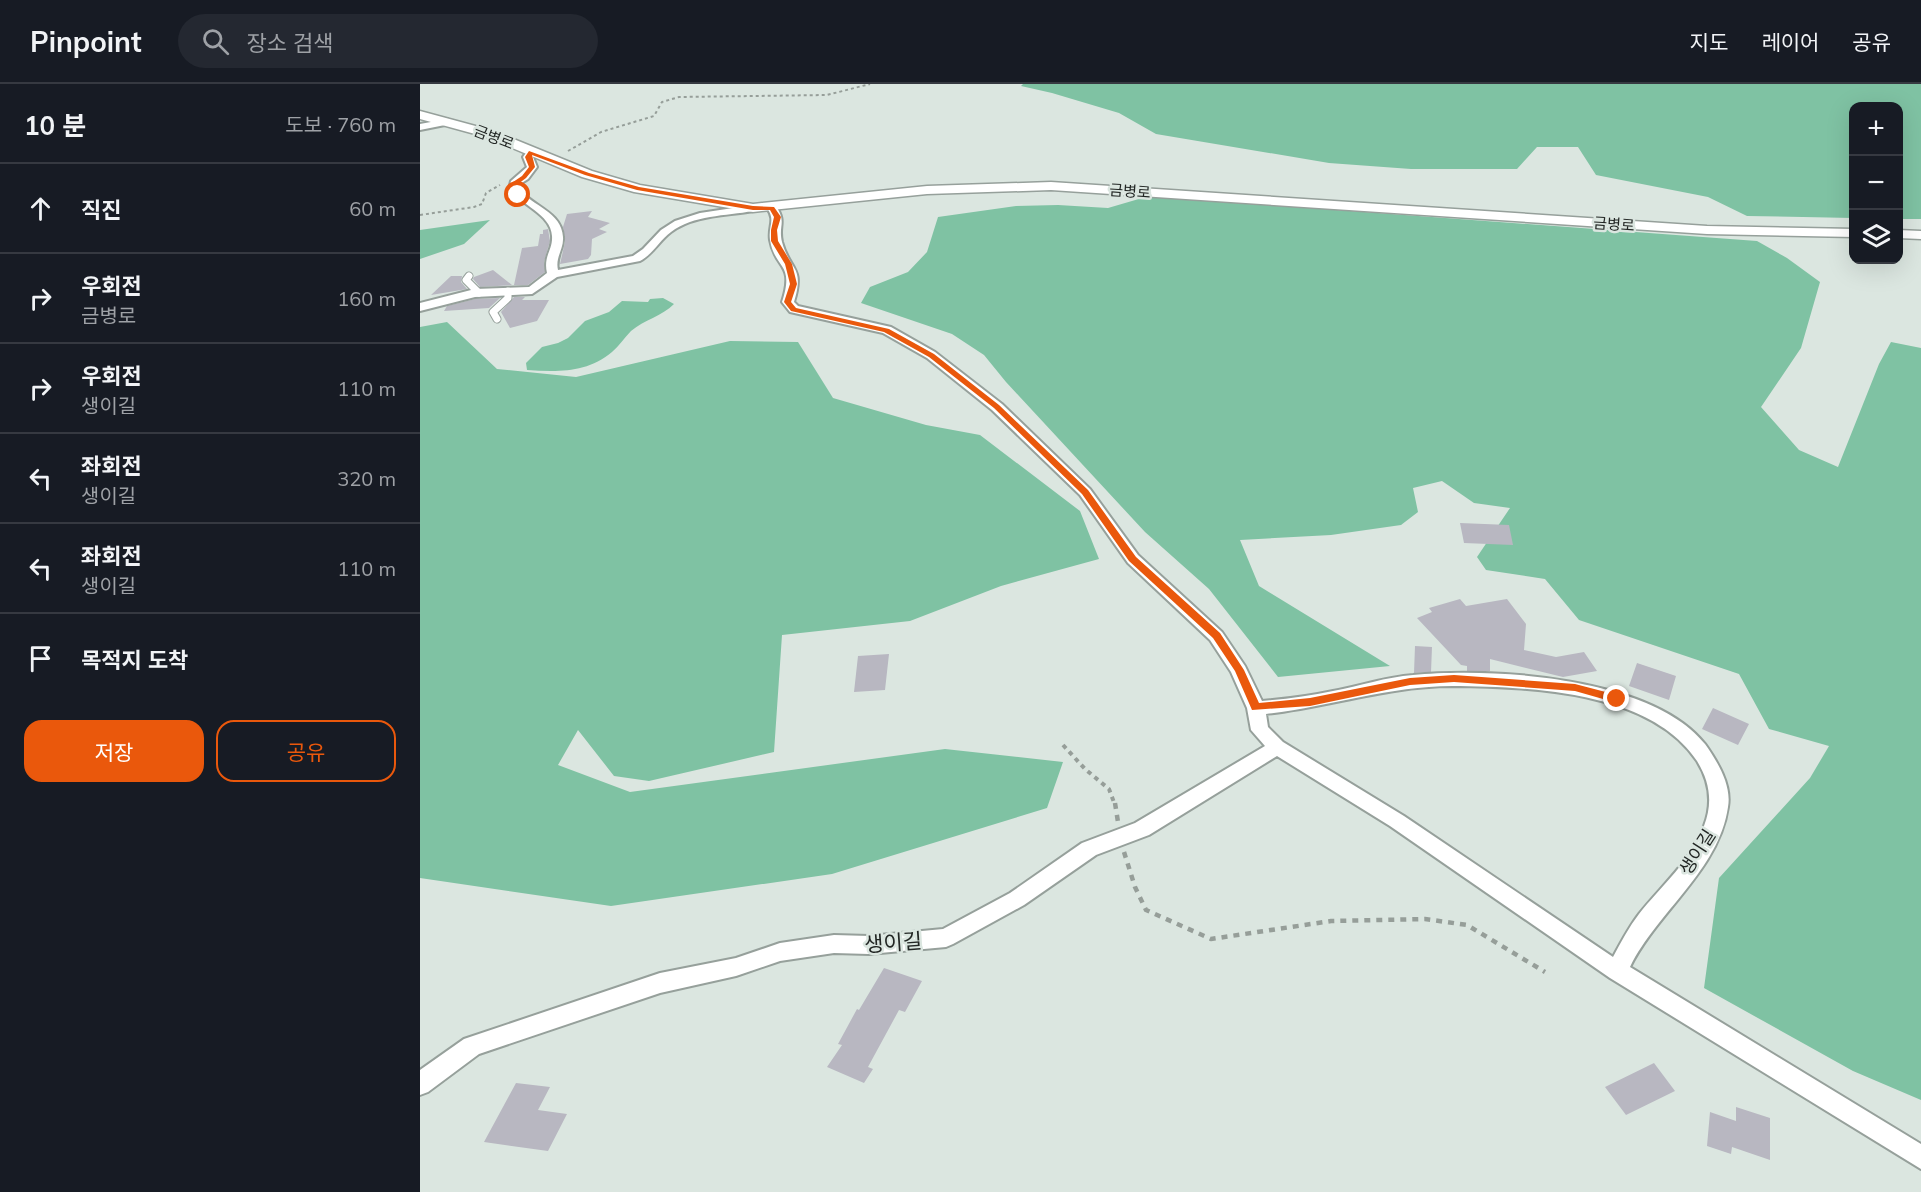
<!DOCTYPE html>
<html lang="ko">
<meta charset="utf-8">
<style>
body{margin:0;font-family:Mulish,"Noto Sans KR",sans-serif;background:#242831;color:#f1f3f6}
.controls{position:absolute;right:18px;top:18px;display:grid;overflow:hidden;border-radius:12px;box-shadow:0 6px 24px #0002}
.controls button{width:54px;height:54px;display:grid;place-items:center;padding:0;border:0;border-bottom:2px solid #363941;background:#171b24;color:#f1f3f6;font:30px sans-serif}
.stop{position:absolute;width:18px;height:18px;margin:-14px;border:4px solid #ea580c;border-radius:50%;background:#fff}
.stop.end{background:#ea580c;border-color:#fff;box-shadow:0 2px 6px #0008}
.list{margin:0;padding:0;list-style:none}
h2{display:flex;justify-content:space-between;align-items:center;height:78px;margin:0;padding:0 24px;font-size:26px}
h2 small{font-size:20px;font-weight:400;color:#9ea1a6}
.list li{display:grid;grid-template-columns:39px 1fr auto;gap:18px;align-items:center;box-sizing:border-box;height:90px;padding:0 24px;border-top:2px solid #363941}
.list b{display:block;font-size:22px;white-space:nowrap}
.list p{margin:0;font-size:20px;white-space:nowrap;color:#9ea1a6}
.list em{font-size:20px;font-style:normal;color:#9ea1a6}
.actions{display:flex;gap:12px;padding:18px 24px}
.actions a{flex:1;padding:14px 0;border:2px solid #ea580c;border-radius:18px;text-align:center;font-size:21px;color:#ea580c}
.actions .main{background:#ea580c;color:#fff}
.icon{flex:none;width:33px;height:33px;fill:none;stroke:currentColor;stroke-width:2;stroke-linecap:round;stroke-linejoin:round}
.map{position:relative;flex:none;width:1501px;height:1108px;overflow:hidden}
header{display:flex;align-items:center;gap:36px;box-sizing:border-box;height:84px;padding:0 30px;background:#171b24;border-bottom:2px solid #363941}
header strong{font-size:28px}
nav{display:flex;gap:33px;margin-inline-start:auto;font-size:21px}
.search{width:420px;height:54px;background:#242831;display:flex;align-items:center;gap:15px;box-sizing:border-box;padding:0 21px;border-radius:33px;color:#9ea1a6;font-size:22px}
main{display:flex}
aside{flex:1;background:#171b24}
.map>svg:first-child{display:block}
</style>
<header>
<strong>Pinpoint</strong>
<div class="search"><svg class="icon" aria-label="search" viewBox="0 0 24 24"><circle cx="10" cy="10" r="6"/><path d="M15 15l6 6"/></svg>장소 검색</div>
<nav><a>지도</a><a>레이어</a><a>공유</a></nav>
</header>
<main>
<aside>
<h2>10 분<small>도보 · 760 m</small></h2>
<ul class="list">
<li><svg class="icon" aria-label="ahead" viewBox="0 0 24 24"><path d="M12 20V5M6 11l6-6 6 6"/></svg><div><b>직진</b></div><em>60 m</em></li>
<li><svg class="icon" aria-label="right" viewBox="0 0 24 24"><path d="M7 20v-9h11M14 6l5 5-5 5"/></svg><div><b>우회전</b><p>금병로</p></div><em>160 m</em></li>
<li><svg class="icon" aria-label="right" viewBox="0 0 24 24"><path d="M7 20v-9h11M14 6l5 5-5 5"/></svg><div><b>우회전</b><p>생이길</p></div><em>110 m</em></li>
<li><svg class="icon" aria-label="left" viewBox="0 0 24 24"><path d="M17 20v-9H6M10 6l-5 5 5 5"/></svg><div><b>좌회전</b><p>생이길</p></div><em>320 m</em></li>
<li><svg class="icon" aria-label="left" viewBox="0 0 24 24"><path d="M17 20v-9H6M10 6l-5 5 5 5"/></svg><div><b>좌회전</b><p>생이길</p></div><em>110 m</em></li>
<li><svg class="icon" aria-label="arrive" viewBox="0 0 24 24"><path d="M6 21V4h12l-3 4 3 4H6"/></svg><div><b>목적지 도착</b></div></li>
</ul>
<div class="actions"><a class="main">저장</a><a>공유</a></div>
</aside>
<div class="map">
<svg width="1501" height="1108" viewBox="0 0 1501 1108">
<rect width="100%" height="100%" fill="#dbe6e0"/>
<!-- green -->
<path fill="#7fc2a3" d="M603,0H1501V135H1479L1478,22H1434L1433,134L1327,132L1288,113L1176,91L1158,63H1117L1097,85H991L909,79L736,50L699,29L632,9L601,2Z
M729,112L1337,157L1367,174L1400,198L1381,264L1341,323L1379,366L1418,383L1459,280L1471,258L1501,264V1016L1433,987L1284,904L1299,794L1390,694L1409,662L1349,645L1319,590L1159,536L1125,495L1066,486L1057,473L1090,424L1054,419L1022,397L993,404L998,428L981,441L911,451L820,456L839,502L970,582L858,593L789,505L725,448L586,298L564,271L532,250L441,219L450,203L488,188L507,168L518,133L596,122L638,121L688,124Z
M70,136L44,160L0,175V146Z
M243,214L254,220C242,232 224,236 211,247C204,254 199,262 192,268C167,289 138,288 107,286L106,279L122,263L138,259L148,254L165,237L189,228L202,217L228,218L230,215Z
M27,238L77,285L156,293L310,257L378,258L413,314L506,341L560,351L660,427L679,475L581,502L490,537L362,551L354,668L229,697L194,692L158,646L138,681L210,708L525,665L643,678L627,724L412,790L191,822L0,794V243Z"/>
<!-- building -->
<path fill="#b8b7c1" d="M172,127L168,133L190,139L179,145L187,148L172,155L171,171L168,175L140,180L145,158L143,143L147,130Z
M128,145L130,157L124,178L125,188L108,201H94L102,164L118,162L120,150H123V146Z
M73,186L92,201L60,203L53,195L54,193Z
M31,192H42L41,198L47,205L11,211Z
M94,213H105L102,216H129L117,237L90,244L81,228Z
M80,214L69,224L24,227L27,222L55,215Z
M1040,439L1089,441L1093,461L1044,459Z
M1040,515L1046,522L1087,515L1106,540L1104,566L1136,573L1164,568L1177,587L1143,593L1070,575V587H1047V582L1041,581L997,534L1012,528L1009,524Z
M995,562L1012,563L1011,588L994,589Z
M469,570L465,606L434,608L438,572Z
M1217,579L1256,592L1249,616L1209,602Z
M1293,624L1329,640L1318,661L1282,645Z
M464,884L502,897L485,928L479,926L448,983L453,985L444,999L407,983L422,961L418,960L437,925L439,926Z
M1234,979L1255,1007L1206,1031L1185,1003Z
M96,999L130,1003L118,1026L147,1030L128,1067L64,1058Z
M1316,1023L1350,1034V1076L1312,1063L1311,1070L1287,1062L1290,1028L1316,1037Z"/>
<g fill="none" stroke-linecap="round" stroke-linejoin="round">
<defs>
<path id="service" d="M49,192L46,196L59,209
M77,235L73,228L88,214V207"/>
<path id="minor" d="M27,35L32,38L30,40L0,46V40Z
M108,66L116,68L113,73L117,83L108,95L100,100L99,105C112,122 142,128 143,153C144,165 135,173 138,186L213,172L223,165L241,146L255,137L280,129L333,121L338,124L333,127C306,132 273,131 251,148C239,157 233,170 220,177L137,193L112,210L55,213L0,227V219L55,205L109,203L127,189C123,172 133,166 132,152C131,130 101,121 89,105L91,97L107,83L103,73Z
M352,121L356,122C367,139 358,141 362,158C370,187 385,182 374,218L378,222L471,243L515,268L582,320L670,405L718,471L802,548L825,582L842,617C866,615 890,612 913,607C940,602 966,593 993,591C1073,583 1232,593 1285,660C1297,677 1312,701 1308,723C1299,786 1237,828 1210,883L1501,1060V1085L1190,894L970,742L857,672L729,751L676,771L604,821L533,860L526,863L449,870L414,869L360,877L316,892L240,909L59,970L8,1008L0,1011V986L44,955L240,889L316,874L360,859L414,851L449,852L523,845L590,809L662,759L715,739L845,662L831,646L827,624L811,588L790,556L708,479L660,411L572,326L507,274L463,249L370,228L362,218C375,178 355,186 350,156C348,141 356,137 347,124ZM1032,602C1109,603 1230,606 1277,677C1290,698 1293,719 1284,742C1272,776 1241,802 1219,830C1209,843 1201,858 1193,873L984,732L863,658L848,643L846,630C909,623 969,602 1032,602Z"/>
<path id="tertiary" d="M0,27L74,47L172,87L220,101L333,120L507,102L631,98L1287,142L1434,145V153L1287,150L631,106L507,110L333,128L214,108L162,93L66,53L0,35Z
M1478,146L1501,147V155L1478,154Z"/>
</defs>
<!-- service casing -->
<use href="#service" stroke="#96a09b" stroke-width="9"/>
<!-- minor casing -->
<use href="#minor" stroke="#96a09b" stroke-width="4"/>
<!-- tertiary casing -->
<use href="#tertiary" stroke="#96a09b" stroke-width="3"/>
<!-- path-far2 -->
<path stroke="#969e99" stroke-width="2" stroke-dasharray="3 3" stroke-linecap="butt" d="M148,67L181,48L234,32L242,18L259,13L407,11L450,0
M0,131L54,123L62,120L66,109L80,101"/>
<!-- path-far1 -->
<path stroke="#969e99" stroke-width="4" stroke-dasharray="4.5 4.5" stroke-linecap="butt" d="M643,661L665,685L689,705L695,721"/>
<!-- path -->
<path stroke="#969e99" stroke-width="4.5" stroke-dasharray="6 6" stroke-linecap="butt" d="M695,719L698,738
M704,768L715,803L726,826L791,855L911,837L1005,835L1047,841L1125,888"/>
<!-- service -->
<use href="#service" stroke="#fff" stroke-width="7"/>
<!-- minor -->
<use href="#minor" fill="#fff" fill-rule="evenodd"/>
<!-- tertiary -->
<use href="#tertiary" fill="#fff" fill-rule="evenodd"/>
</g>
<!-- route -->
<path fill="#ea580c" d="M109,67L169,89L219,103L333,122L354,123L361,133L357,146L358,157L372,180L377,200L371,218L376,224L469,245L514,270L579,321L668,406L716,473L800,549L824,586L839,619L890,614L990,594L1034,591L1155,600L1201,612L1202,615L1197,619L1155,607L1034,598L990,601L890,622L832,626L815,587L793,554L709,477L662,410L574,324L509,273L464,248L371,227L364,218L370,200L365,180L351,157V146L354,133L350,126H333L217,106L165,91L112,71L115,83L106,94L98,100L97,105L101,111L95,113L91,105L93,98L102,92L109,83L105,73Z"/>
<g text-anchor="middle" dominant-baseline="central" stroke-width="5" stroke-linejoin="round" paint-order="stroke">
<!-- far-street labels -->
<g font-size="15" fill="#222624" stroke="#dbe6e0">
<text transform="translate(74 53) rotate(21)">금병로</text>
<text transform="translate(710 107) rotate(4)">금병로</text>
<text transform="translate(1194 140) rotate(4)">금병로</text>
</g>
<!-- street labels -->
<g font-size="18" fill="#222624" stroke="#dbe6e0">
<text transform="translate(1277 768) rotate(-57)">생이길</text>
</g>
<!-- near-street labels -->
<g font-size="21" fill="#222624" stroke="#dbe6e0">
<text transform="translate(473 858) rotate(-4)">생이길</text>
</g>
</g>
</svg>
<div class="controls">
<button>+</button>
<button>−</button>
<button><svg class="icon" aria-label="layers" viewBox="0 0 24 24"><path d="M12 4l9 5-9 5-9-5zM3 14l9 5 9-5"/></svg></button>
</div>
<div class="stop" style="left:98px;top:111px"></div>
<div class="stop end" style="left:1197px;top:615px"></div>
</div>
</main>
